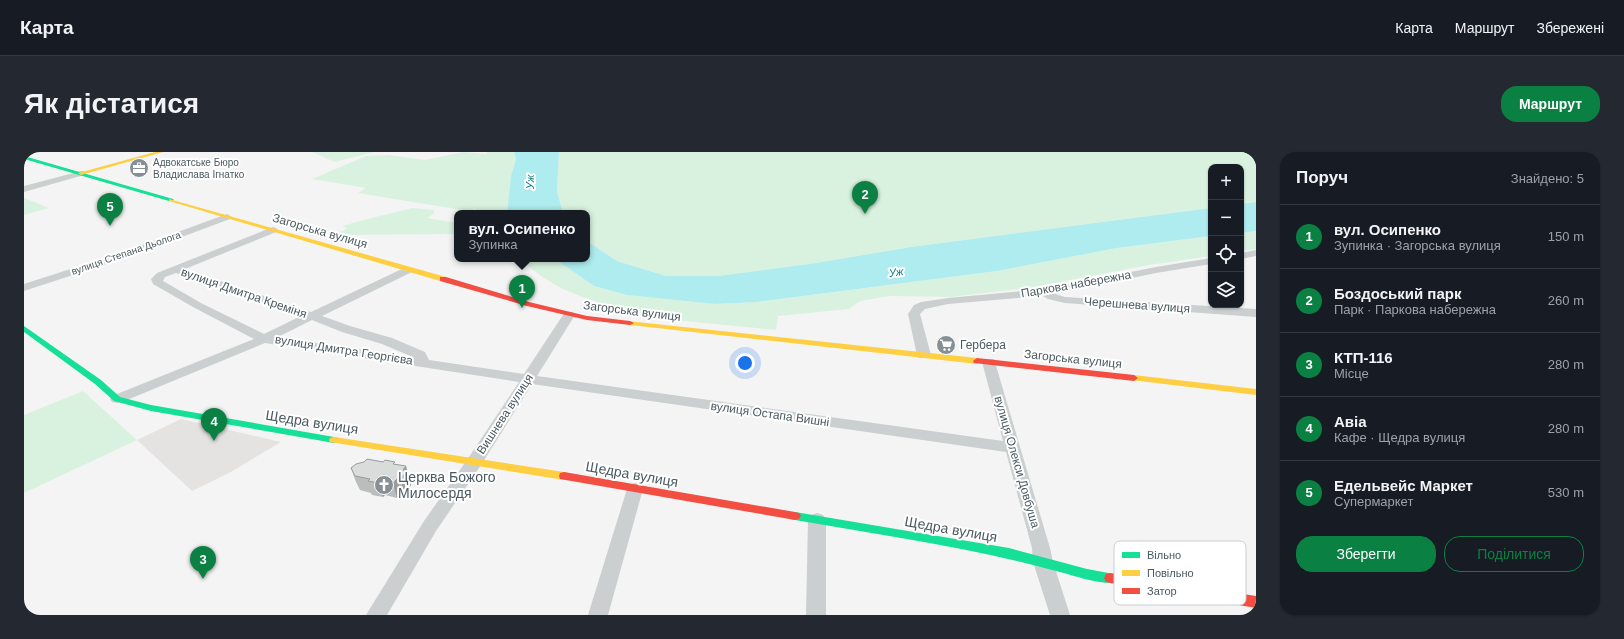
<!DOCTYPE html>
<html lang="uk">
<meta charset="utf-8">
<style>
body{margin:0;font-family:Helvetica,sans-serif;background:#242831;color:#f1f3f6}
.controls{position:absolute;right:12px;top:12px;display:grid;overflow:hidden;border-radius:8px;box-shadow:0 1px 3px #0004}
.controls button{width:36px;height:36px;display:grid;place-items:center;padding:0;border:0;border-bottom:1px solid #363941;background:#171b24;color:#f1f3f6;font:20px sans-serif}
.you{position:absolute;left:721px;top:211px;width:14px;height:14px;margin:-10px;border:3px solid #fff;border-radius:50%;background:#1a73e8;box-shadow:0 0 0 6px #1a73e833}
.badge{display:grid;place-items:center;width:26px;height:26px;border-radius:50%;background:#0b8043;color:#fff;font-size:13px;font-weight:700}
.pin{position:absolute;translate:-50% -33px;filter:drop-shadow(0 1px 2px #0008)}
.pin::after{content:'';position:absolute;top:21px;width:14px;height:12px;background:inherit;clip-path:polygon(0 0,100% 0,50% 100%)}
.popup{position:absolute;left:430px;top:58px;width:136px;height:52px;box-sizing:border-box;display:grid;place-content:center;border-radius:8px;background:#171b24;filter:drop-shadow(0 1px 3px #0005);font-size:13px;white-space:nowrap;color:#9ea1a6}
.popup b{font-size:15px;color:#f1f3f6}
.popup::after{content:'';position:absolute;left:50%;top:100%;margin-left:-8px;border:8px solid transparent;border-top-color:#171b24}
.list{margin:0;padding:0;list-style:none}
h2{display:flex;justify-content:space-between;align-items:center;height:52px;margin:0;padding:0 16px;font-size:17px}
h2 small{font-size:13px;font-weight:400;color:#9ea1a6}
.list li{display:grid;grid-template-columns:26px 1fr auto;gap:12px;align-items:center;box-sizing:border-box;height:64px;padding:0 16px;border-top:1px solid #363941}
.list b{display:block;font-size:15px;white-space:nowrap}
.list p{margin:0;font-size:13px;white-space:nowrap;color:#9ea1a6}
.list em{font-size:13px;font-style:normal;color:#9ea1a6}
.actions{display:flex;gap:8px;padding:12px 16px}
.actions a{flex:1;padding:9px 0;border:1px solid #0b8043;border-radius:16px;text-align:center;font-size:14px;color:#0b8043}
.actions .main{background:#0b8043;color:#fff}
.icon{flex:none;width:22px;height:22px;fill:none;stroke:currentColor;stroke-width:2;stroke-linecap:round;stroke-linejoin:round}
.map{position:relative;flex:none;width:1232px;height:463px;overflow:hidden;border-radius:16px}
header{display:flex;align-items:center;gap:24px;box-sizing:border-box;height:56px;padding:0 20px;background:#171b24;border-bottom:1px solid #363941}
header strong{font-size:19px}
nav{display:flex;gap:22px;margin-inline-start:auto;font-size:14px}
.intro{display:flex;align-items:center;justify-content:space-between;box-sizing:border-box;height:96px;padding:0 24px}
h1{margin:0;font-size:28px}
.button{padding:10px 18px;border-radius:16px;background:#0b8043;color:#fff;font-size:14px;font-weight:700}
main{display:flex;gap:24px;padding:0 24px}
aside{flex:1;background:#171b24;border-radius:16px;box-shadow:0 1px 3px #0004}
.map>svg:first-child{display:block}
</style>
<header>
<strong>Карта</strong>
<nav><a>Карта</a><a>Маршрут</a><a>Збережені</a></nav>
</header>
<div class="intro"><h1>Як дістатися</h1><a class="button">Маршрут</a></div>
<main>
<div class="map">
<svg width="1232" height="463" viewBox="0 0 1232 463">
<rect width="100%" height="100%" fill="#f4f4f4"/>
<!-- commercial -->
<path fill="#e5e3e2" d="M157,267L257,290L205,321L168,339L113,288Z"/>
<!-- green -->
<path fill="#d9f2df" d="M288,0H350L311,10Z
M439,0L463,2V0H490L492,7L487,24L483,61H459L449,56L450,61H443L444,59L334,41L342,36L288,27L342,4L364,3L401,8Z
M535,0H1232V50L1217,52V15H1187V56L887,95L792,111L694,124H642L593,109L563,89V61H539L533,39Z
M0,46L25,56L0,63Z
M389,56L410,58V61L403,66L433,71V82L313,83V80L319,79L323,76L318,74L343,67Z
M1232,79V97L1217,99V81Z
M1187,84V104L1125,113L1010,135L927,145L866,144L836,149L825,157L754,164L752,178L608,164C586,153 561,147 539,137C523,129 509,118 495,107H531L570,134L603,143L691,152L732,150L973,119L1093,96Z
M59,239L113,288L0,341V263Z"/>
<!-- water -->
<path fill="#afecef" d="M490,0H535L533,39L539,61H483L487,24L492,7Z
M1232,50V79L1217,81V52Z
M1187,56V84L1093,96L973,119L732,150L691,152L603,143L570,134L531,107H563V89L593,109L642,124H694L792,111L887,95Z"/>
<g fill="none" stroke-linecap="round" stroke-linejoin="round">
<!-- street -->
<path fill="#cbcfcf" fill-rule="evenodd" d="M57,19H60V23L0,40V34Z
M203,62L208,65L206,67L107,104L0,139V132L99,100Z
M249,75L252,76L254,78L252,80L161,117L287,160L380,116H388L389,118L388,120L298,164L326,174L368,186L401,200L405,208L500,222L541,160H549L551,163L513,224L979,289L958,210L960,207H970L1026,396L1029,410L1046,463H1026L1009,410L1008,396L982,300L508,232L457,313L412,379L363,463H342L400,369L445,305L495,230L241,191L98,250L93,251L88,250L86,247L88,244L230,187L169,155L129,132L127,127L133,121ZM152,121L277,164L240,182L177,151L139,129L141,125ZM288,168L318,180L358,192L391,206L254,185Z
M1232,98V104L1217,107V101Z
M1187,106V112L1132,121L1031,142L1041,145L1232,157V165L1041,151L1024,147L1019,144L924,152L901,157L896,162L907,203L905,206H895L893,203L884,162L890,153L897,150L924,146L1021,137L1132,115Z
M611,331L617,333L619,337L584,463H564L603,337L605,333Z
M793,361L799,363L802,368V463H782L784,368L787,363Z"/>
<!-- fast -->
<path fill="#16e098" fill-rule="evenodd" d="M0,4L149,47L150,48L145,49L0,7Z
M0,174L77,228L96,245L127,253L310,285L314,286L315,288L314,290L310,291L127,259L90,249L71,232L0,180Z
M771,360L985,396L1063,417L1090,422L1092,426L1090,430C1078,434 1042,421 1028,418C944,395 857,383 771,368L767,367L765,364L767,361Z"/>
<!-- slow -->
<path fill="#ffcf43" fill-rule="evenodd" d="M131,0H139L57,23L54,21Z
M145,47L422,125L423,127L419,129H416L145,49Z
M603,169L953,206L957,209L953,212L606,173H603L602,171Z
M1110,223L1232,237V243L1107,228L1106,226L1107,224Z
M310,285L540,320L544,321L545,324L544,327L540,328L306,290L305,288L306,286Z"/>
<!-- jam -->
<path fill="#f24e42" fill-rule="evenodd" d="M416,125H422L505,150L563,164L606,169L610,171L606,173L563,168L503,154L416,129Z
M953,206L1110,223L1114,226L1110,229L950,211L949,209Z
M540,320L771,360L775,361L777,364L775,367L771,368L536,327L535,324L536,321Z
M1086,421L1232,444V456L1086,431L1082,430L1080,426L1082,422Z"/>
</g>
<!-- wall -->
<path fill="#bbbdbd" d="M327,316L386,328L387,333L381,342L377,341L373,346L361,343L359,345L348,343L347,341L336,338L332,330Z"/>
<!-- shaded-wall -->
<path fill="#999a9a" d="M382,314L387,333L381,342L376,327L379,318Z
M373,327L377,341L373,346L369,331Z
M356,329L361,343L359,345L355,331Z"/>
<!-- building -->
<path fill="#dadcdc" stroke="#999a9a" d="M343,307L359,310L361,308L371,310L369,312L382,314L379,318L383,319L376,327H373L369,331L356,329L355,331L344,329L346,327L331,324L327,316L332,312L340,310Z"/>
<!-- icons -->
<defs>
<symbol id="office-disc" viewBox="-11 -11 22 22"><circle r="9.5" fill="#869094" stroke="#fff"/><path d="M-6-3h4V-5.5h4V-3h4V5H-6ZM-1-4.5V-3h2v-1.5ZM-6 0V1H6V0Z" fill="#fff"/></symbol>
<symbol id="supermarket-disc" viewBox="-11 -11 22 22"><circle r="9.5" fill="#869094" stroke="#fff"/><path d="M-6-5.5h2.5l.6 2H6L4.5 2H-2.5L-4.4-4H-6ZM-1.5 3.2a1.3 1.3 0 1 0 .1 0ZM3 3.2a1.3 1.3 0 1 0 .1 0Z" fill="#fff"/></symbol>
<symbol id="church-disc" viewBox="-11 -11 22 22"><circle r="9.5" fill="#869094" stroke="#fff"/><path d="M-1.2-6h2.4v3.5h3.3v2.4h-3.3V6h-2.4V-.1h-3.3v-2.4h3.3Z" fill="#fff"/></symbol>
</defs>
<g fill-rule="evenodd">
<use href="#office-disc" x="104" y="5" width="22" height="22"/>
<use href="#supermarket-disc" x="911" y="182" width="22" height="22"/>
<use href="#church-disc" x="349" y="322" width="22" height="22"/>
</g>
<g text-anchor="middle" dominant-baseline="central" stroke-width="4" stroke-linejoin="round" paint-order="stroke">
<!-- far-poi labels -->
<g font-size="10" fill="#4a5a60" stroke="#fff" text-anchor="start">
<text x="129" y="10">Адвокатське Бюро<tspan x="129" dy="12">Владислава Ігнатко</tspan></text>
</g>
<!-- far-street labels -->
<g font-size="10" fill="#4a5a60" stroke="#fff">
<text transform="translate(102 101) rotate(-19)">вулиця Степана Дьолога</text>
</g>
<!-- far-water labels -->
<g font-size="11" font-style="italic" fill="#0e7c80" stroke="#fff">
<text transform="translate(506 30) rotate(-90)">Уж</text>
<text transform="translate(872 120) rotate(-8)">Уж</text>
</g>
<!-- street labels -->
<g font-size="12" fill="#4a5a60" stroke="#fff">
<text transform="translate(296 79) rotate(16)">Загорська вулиця</text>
<text transform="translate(1052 132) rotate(-10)">Паркова набережна</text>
<text transform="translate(220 141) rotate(19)">вулиця Дмитра Креміня</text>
<text transform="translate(1113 153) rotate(4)">Черешнева вулиця</text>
<text transform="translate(608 159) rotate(7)">Загорська вулиця</text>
<text transform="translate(320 198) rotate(9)">вулиця Дмитра Георгієва</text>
<text transform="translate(1049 207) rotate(6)">Загорська вулиця</text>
<text transform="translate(481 262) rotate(-57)">Вишнева вулиця</text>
<text transform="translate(746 262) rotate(8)">вулиця Остапа Вишні</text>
<text transform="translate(993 310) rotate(74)">вулиця Олекси Довбуша</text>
</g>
<!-- poi labels -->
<g font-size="12" fill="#4a5a60" stroke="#fff" text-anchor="start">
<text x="936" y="193">Гербера</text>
</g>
<!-- near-street labels -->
<g font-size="14" fill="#4a5a60" stroke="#fff">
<text transform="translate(288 270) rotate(9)">Щедра вулиця</text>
<text transform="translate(608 322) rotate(10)">Щедра вулиця</text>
<text transform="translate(927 377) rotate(10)">Щедра вулиця</text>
</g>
<!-- near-poi labels -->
<g font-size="14" fill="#4a5a60" stroke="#fff" text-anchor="start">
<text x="374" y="325">Церква Божого<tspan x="374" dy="16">Милосердя</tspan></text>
</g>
</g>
<!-- legend -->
<rect x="1090" y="389" width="132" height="64" rx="6" fill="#fff" stroke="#c9cecf" stroke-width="1"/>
<rect x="1098" y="400" width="18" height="6" fill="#16e098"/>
<rect x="1098" y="418" width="18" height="6" fill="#ffcf43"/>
<rect x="1098" y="436" width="18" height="6" fill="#f24e42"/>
<g font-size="11" fill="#4a5a60">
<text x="1123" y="407">Вільно</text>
<text x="1123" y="425">Повільно</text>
<text x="1123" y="443">Затор</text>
</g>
</svg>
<div class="controls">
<button>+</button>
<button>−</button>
<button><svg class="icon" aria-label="locate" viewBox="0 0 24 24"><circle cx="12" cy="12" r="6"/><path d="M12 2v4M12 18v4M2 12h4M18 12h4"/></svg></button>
<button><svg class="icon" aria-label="layers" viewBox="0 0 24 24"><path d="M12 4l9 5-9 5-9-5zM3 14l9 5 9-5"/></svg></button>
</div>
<div class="you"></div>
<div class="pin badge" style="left:498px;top:156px">1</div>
<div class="popup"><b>вул. Осипенко</b>Зупинка</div>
<div class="pin badge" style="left:841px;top:62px">2</div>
<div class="pin badge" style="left:179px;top:427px">3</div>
<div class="pin badge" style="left:190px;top:289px">4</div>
<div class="pin badge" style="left:86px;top:74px">5</div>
</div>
<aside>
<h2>Поруч<small>Знайдено: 5</small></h2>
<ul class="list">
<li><span class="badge">1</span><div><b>вул. Осипенко</b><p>Зупинка · Загорська вулиця</p></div><em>150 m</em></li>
<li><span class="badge">2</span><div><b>Боздоський парк</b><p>Парк · Паркова набережна</p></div><em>260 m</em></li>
<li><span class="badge">3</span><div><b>КТП-116</b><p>Місце</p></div><em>280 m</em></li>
<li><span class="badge">4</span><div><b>Авіа</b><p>Кафе · Щедра вулиця</p></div><em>280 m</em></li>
<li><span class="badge">5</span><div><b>Едельвейс Маркет</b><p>Супермаркет</p></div><em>530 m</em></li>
</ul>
<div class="actions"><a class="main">Зберегти</a><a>Поділитися</a></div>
</aside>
</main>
